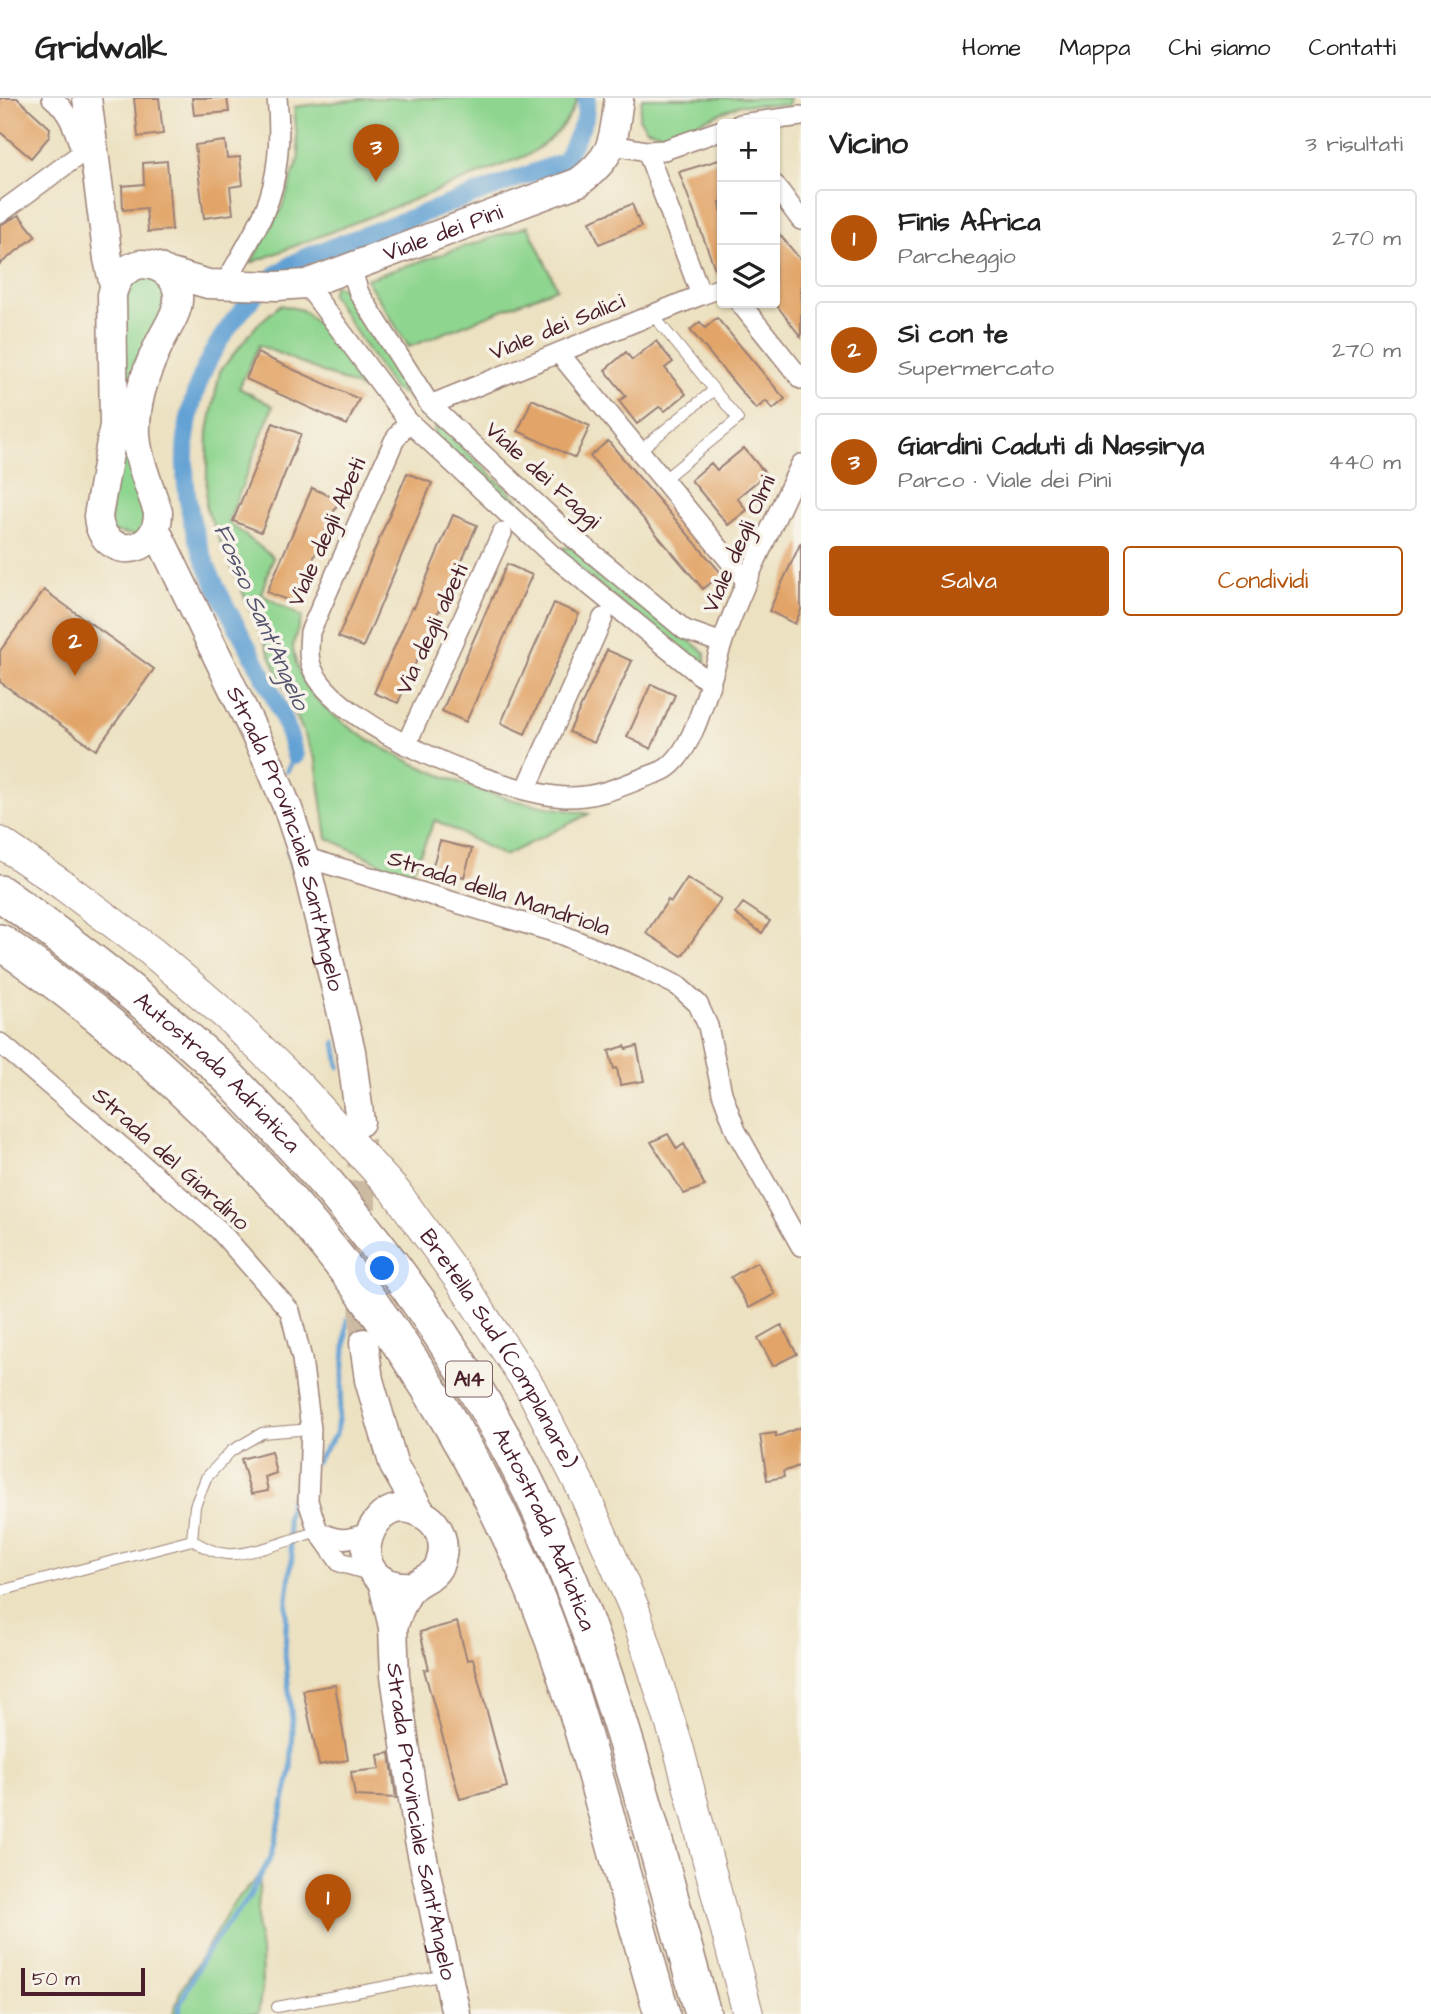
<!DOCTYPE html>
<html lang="it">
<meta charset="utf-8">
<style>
body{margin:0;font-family:"Architects Daughter",sans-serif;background:#f6f6f6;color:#222}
.controls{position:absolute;right:21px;top:21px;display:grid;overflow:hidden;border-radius:7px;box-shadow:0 2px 5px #0004}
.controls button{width:63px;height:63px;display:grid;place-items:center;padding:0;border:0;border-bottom:2px solid #e0e0e0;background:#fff;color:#222;font:35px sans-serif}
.scale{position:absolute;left:21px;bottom:18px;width:124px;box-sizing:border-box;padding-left:7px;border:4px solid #4a1f2b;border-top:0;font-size:19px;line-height:24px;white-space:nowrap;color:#4a1f2b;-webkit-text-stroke:5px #f7f3e8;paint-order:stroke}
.you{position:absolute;left:383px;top:1171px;width:24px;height:24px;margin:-18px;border:5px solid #fff;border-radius:50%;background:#1a73e8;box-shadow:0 0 0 10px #1a73e833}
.badge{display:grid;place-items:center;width:46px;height:46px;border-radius:50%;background:#b45309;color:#fff;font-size:23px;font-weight:700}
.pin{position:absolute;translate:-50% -58px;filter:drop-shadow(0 2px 4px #0008)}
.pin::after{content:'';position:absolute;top:37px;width:24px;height:21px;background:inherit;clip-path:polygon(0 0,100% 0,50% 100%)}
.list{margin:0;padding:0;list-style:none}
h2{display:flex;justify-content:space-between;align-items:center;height:91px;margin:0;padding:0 28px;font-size:30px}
h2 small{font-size:23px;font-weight:400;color:#767676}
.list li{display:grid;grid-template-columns:46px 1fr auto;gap:21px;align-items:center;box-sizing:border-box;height:98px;margin:0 14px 14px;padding:0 14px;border:2px solid #e0e0e0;border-radius:7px}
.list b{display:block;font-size:26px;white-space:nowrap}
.list p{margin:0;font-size:23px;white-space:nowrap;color:#767676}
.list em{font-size:23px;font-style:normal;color:#767676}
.actions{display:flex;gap:14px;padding:21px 28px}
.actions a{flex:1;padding:16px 0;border:2px solid #b45309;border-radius:7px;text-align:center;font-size:24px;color:#b45309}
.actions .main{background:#b45309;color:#fff}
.icon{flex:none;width:38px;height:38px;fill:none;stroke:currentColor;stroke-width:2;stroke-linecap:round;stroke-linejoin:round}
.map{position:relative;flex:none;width:801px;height:1916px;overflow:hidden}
header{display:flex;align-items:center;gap:42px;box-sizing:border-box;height:98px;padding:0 35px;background:#fff;border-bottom:2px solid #e0e0e0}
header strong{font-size:33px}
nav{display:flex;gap:38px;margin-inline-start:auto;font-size:24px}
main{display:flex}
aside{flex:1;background:#fff}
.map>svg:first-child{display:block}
</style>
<header>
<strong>Gridwalk</strong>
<nav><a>Home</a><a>Mappa</a><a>Chi siamo</a><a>Contatti</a></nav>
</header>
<main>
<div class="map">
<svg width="801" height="1916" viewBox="0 0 801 1916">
<rect width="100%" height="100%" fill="#f7f3e8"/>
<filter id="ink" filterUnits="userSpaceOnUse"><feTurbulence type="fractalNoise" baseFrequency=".0143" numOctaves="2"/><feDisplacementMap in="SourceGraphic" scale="14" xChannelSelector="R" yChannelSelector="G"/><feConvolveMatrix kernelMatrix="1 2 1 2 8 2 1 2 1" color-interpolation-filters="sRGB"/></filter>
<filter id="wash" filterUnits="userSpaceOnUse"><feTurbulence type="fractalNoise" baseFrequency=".00686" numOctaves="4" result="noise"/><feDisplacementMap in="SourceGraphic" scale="28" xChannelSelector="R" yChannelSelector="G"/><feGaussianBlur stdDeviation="1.57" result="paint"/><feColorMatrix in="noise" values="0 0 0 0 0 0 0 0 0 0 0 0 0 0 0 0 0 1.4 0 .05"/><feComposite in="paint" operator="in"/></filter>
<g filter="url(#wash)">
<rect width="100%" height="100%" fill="#ece1c1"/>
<!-- green -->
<path fill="#8ed58f" stroke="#6c7a5d" stroke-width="2" d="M369,0H578C566,29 554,40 528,57L251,165L282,109L299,59L294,9Z
M642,0H790L788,7H740L667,37L647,31L639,20Z
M528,128L557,190L409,249L366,181Z
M143,173L166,186L141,376L146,439L109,433L119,201Z
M334,187L344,191L405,284V296L394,292L331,196Z
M280,207L302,212L322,230L379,298L259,247L239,290L273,308L228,424L273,459L261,496L302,519C299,528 294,540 293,549C293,554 295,560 296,565C314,633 448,683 510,701C536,708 563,711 589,716L504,758L435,722L410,779L327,740L316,663L206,410L208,333L220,273L257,227Z
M435,329L444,332L548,430V438H538L433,337Z
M572,449L705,555V565L697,567L562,457L563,450Z
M260,1778L257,1829L261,1853L262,1889L258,1916H173L180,1894L235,1803Z"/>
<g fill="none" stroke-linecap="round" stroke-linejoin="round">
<!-- stream -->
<path stroke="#62a1d4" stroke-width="5" d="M287,673L295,658
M288,754L294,775
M335,944L339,969
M316,1364L336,1336L342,1292L347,1222
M179,1916L180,1905L205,1856L249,1799L272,1757L291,1672L293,1632L285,1556L287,1500L292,1459L287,1421L291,1400L303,1383"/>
<!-- canal -->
<path stroke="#62a1d4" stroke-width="18" d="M295,658C281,596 240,541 214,484C169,390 174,290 244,210C253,200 262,187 273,179C283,171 294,165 305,159L565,63L585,21L587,0"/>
</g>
<g id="blocks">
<!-- building -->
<path fill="#e2a467" d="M0,0H17L50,30L49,39L31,60L0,34Z
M134,0H159L163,36L138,39Z
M192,0H227L229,14L194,17Z
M225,43L227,60L240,59L243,87L230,89L233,116L204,120L195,47Z
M722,61V103L720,104L722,116V180L718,179L679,74Z
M167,63L172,132L148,134L146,110L123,112L122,88L144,86L143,65Z
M632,106L641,129L599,146L590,123Z
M19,117L36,138L0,166V127Z
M775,131L801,162V239L775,205Z
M717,220L785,301L773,311L766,303L756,311L690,232L700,224L705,230Z
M656,243L673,264L665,270L686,296L665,313L659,309L637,326L619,303L626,298L605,272L626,254L632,262Z
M257,255L359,301L347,327L246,281Z
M532,301L590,328L575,360L518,333Z
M273,325L301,336L261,434L233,423Z
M608,343L722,476L703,491L590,358Z
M744,350L766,376L737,400L747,412L728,427L691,382L711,365L717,372Z
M407,375L432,385L363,549L338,539Z
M312,390L339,402L294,505L267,494Z
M453,417L477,427L441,513L439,512L398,605L374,595L412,509L414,510Z
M801,444V512L795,526L769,513Z
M507,466L532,477L466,624L442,613Z
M44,492L154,571L96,652L0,584V553Z
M554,505L579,516L525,636L501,625Z
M607,552L632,563L594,645L569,634Z
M651,586L675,597L651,651L627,639Z
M440,743L472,751L464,779L432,771Z
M687,780L721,801L682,858L646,835L668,802L671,804Z
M743,805L770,823L762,835L735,816Z
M625,948L626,951L637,948L644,983L620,987L617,970L614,971L609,953Z
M668,1036L677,1051L684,1046L705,1088L684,1096L651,1044Z
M757,1164L775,1196L749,1210L731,1179Z
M781,1227L797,1256L773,1268L758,1240Z
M801,1329V1367L783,1374L784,1379L767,1382L760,1337L776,1335V1339Z
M271,1353L276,1375L265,1379L268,1393L251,1396L241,1361Z
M457,1524L467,1562L473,1561L507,1689L460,1701L424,1572L429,1571L420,1534Z
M335,1587L348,1662L319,1667L303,1592Z
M390,1655L396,1700L355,1698L351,1674L380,1671L378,1657Z"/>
</g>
</g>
<g filter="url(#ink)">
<use href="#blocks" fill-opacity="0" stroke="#9b8076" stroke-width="2"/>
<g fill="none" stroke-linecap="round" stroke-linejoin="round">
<!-- secondary-tunnel -->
<path stroke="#ccbaa3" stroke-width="28" stroke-dasharray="28 14" stroke-linecap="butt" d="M361,1041L364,1245"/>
<defs>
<path id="lane" d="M653,217L738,321L663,382
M639,353L714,292
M192,1442L195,1408L206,1380L231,1353L262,1335L311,1331
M0,1493L192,1442C203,1449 214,1455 227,1456C250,1458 295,1440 318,1433
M277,1909L446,1877"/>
<path id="street" d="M52,0C70,14 75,34 82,55
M740,26L801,18
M613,47L647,53L664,52L722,32
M647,53L701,197
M775,87L801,122
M0,115L94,46
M351,170L359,195L430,307L569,436L685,532L722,545
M225,186C238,162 253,139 264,114C279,81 281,36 277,0
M306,186L408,323L551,456L711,586
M740,205L801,281
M559,255L747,484
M430,307L701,197L718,191L722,193
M408,323L394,343L310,534C309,549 307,563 315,576C346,632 503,696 566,699C595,700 617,690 643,680C650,677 660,675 667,670C697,649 710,580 722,546C728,526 737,506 745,487C763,446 782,406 801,366
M406,647L502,435
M526,692L603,520
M304,759L560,836L642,870L678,888L698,906L708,928L722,995L736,1033L801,1148
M0,945L219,1132L290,1213L302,1261L311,1331L308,1403L318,1433L340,1464L372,1473
M318,1433C339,1444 346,1442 368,1435"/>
<g id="secondary">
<path d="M87,0L108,161L114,187"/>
<path d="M141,166C162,166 180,180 178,203C177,216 167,230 161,242C148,268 137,296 136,325C134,355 149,386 158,414C159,460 101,463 98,418L114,327L112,197C116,180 124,170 141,166Z"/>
<path id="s1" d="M167,174L208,186L277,188L306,186L579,84C615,57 613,43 619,0"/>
<path id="s2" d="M156,432L269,665L288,711L304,759L351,953L360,1024"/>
<path d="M364,1245L369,1282L394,1368L422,1416"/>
<path id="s3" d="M382,1482L393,1529L395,1578L419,1742L456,1916"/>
<path d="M393,1529C398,1515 402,1502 411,1491C422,1478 438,1482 442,1457C445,1443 439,1427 427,1419C370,1378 332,1494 413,1488"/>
</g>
<g id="primary">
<path id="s4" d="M0,744L64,788L152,854L228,919L301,990L396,1094L461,1184L530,1289L583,1393L634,1510L679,1652L748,1916"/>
</g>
<g id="highway">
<path id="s5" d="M0,795C74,848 147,904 214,965C232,982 249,1001 266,1019C395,1153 503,1312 571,1485C626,1625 662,1772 703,1916"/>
<path d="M0,844C231,1003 426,1233 534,1493C564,1565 585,1641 606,1716C624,1783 643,1849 662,1916"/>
</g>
</defs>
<!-- lane casing -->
<use href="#lane" stroke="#9b8076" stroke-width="12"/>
<!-- street casing -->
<use href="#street" stroke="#9b8076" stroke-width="22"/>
<!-- secondary casing -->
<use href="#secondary" stroke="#9b8076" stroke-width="31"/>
<!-- primary casing -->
<use href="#primary" stroke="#9b8076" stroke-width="32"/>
<!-- highway casing -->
<use href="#highway" stroke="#9b8076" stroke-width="38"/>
<!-- lane -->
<use href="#lane" stroke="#fff" stroke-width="10"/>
<!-- street -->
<use href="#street" stroke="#fff" stroke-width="19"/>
<!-- secondary -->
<use href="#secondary" stroke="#fff" stroke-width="28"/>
<!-- primary -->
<use href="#primary" stroke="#fff" stroke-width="30"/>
<!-- highway -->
<use href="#highway" stroke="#fff" stroke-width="35"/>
</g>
</g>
<g text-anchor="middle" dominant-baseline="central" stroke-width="7" stroke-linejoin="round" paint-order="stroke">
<!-- shield labels -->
<rect fill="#f7f3e8" stroke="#7e5f64" stroke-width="2" x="446" y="1263.5" width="46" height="35" rx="5"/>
<g font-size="21" font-weight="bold" fill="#4a1f2b">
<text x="469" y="1281">A14</text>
</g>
<!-- street labels -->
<g font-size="23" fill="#4a1f2b" stroke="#f7f3e8">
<text stroke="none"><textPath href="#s1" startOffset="287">Viale dei Pini</textPath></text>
<text transform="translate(557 229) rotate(-22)">Viale dei Salici</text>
<text transform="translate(543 377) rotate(42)">Viale dei Faggi</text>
<text transform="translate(327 434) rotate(-66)">Viale degli Abeti</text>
<text transform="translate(739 446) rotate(-66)">Viale degli Olmi</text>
<text transform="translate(432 531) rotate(-65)">Via degli abeti</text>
<text stroke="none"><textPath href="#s2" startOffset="336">Strada Provinciale Sant'Angelo</textPath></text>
<text transform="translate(499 795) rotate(18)">Strada della Mandriola</text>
<text stroke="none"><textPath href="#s5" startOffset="282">Autostrada Adriatica</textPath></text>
<text transform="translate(171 1061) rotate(42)">Strada del Giardino</text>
<text stroke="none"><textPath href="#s4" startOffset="718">Bretella Sud (Complanare)</textPath></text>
<text stroke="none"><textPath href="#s5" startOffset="849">Autostrada Adriatica</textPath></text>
<text stroke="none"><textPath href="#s3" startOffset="245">Strada Provinciale Sant'Angelo</textPath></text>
</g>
<!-- water labels -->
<g font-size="24" font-style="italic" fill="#54536f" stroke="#f7f3e8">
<text transform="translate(261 519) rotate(66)">Fosso Sant'Angelo</text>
</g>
</g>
</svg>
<div class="controls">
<button>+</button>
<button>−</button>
<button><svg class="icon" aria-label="layers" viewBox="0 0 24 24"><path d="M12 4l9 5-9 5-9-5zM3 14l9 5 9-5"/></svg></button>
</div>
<div class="scale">50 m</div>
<div class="you"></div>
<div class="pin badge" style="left:328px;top:1834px">1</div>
<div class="pin badge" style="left:75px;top:578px">2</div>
<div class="pin badge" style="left:376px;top:84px">3</div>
</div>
<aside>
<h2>Vicino<small>3 risultati</small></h2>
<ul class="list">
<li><span class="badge">1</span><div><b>Finis Africa</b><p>Parcheggio</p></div><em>270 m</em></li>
<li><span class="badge">2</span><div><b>Sì con te</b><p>Supermercato</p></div><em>270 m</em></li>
<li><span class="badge">3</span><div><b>Giardini Caduti di Nassirya</b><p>Parco · Viale dei Pini</p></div><em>440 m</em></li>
</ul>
<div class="actions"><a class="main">Salva</a><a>Condividi</a></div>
</aside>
</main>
